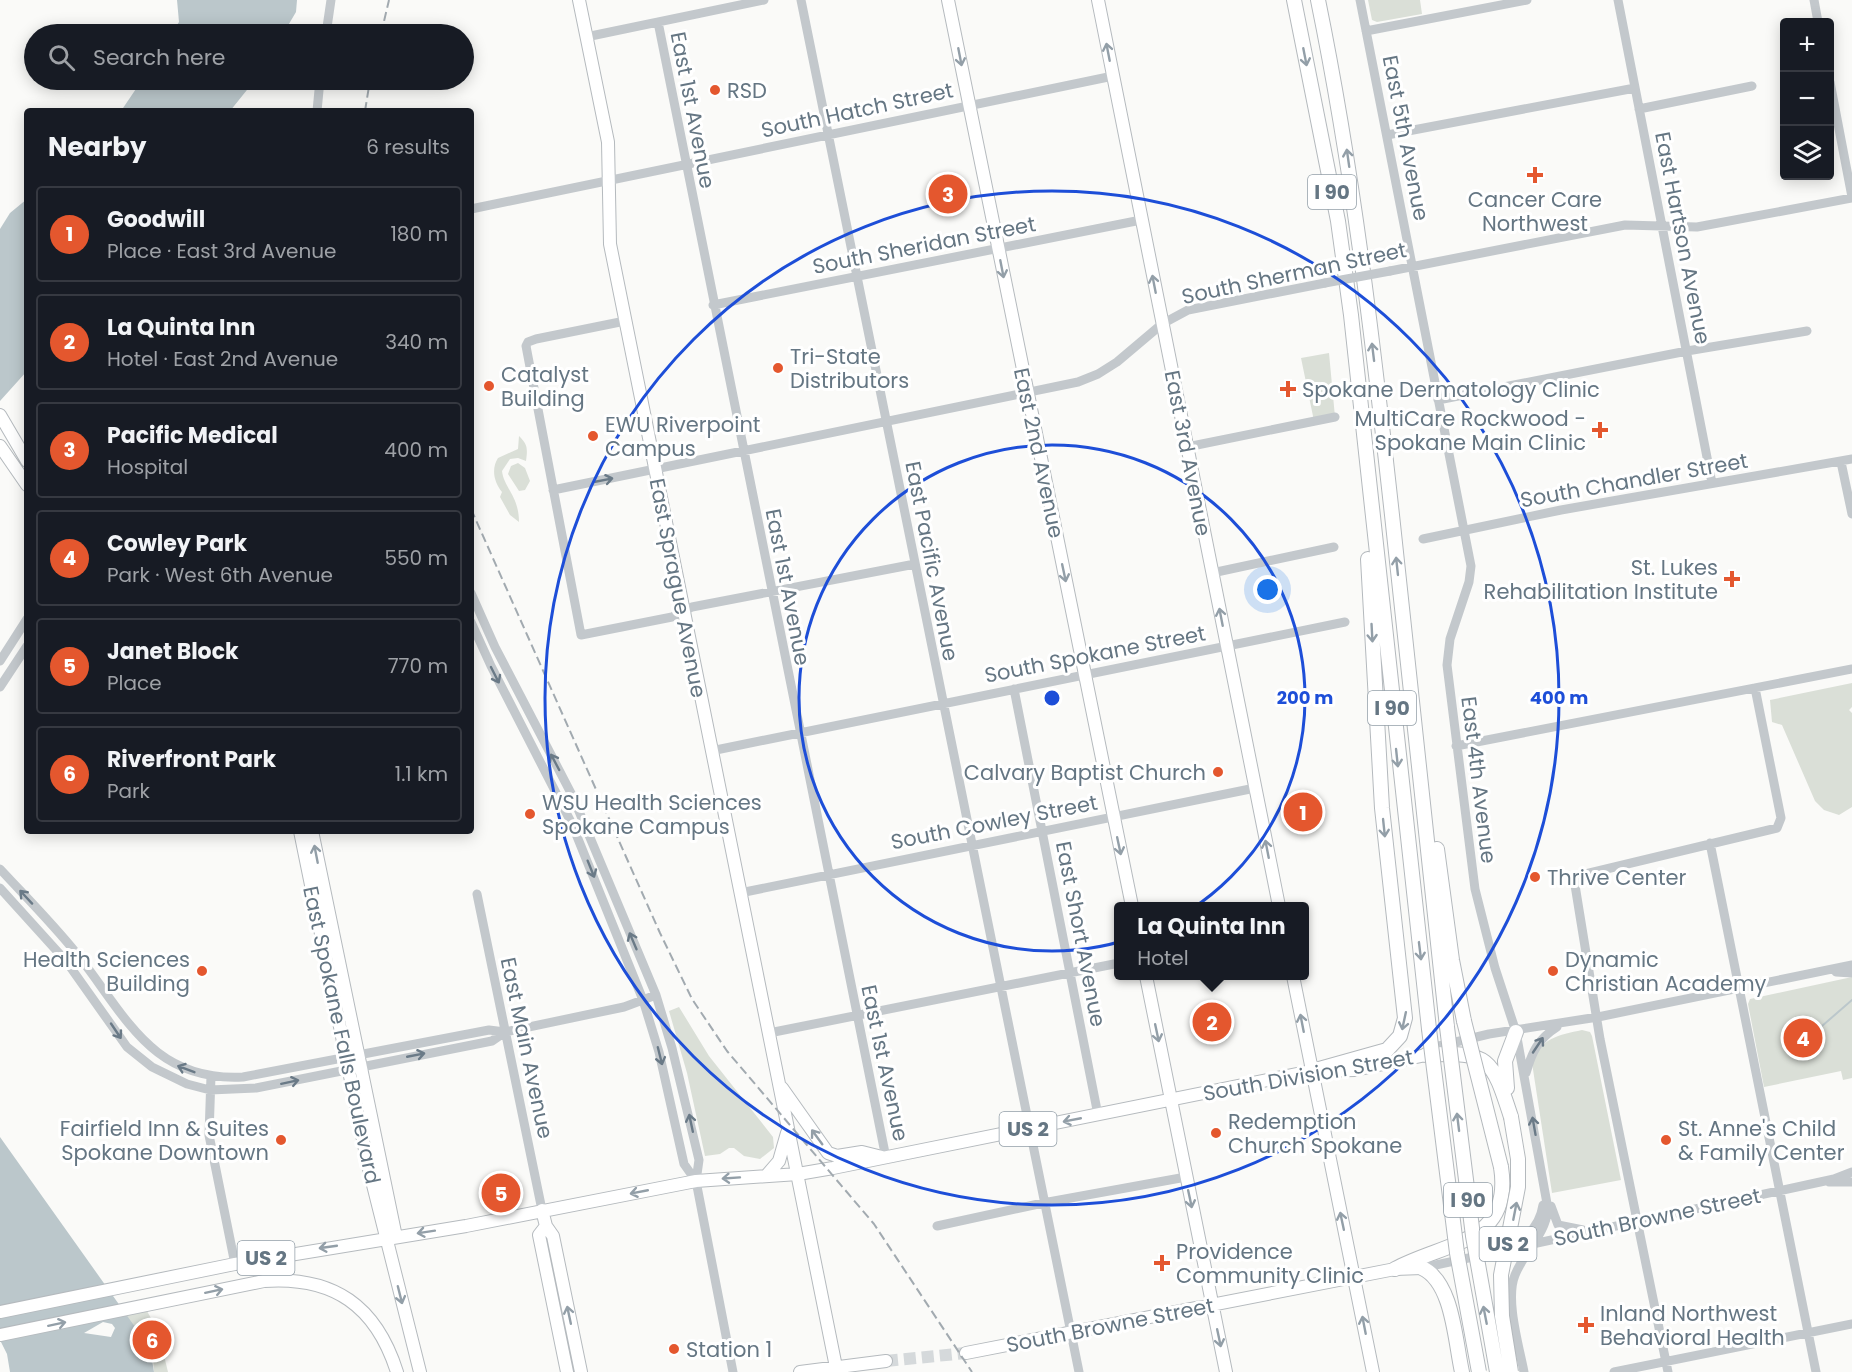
<!DOCTYPE html>
<meta charset="utf-8">
<style>
body{margin:0;font-family:Poppins,sans-serif;background:#20242c;color:#f1f3f6}
.controls{position:absolute;right:18px;top:18px;display:grid;overflow:hidden;border-radius:6px;box-shadow:0 3px 15px #0003}
.controls button{width:54px;height:54px;display:grid;place-items:center;padding:0;border:0;border-bottom:2px solid #363941;background:#171b24;color:#f1f3f6;font:30px sans-serif}
.you{position:absolute;left:1268px;top:590px;width:21px;height:21px;margin:-15px;border:4px solid #fff;border-radius:50%;background:#1a73e8;box-shadow:0 0 0 9px #1a73e833}
.badge{display:grid;place-items:center;width:39px;height:39px;border-radius:50%;background:#e4572e;color:#fff;font-size:20px;font-weight:700}
.pin{position:absolute;translate:-50% -50%;border:3px solid #fff;box-shadow:0 2px 6px #0006}
.popup{position:absolute;left:1114px;top:902px;width:195px;height:78px;box-sizing:border-box;display:grid;place-content:center;border-radius:6px;background:#171b24;filter:drop-shadow(0 2px 4px #0005);font-size:20px;white-space:nowrap;color:#9ea1a6}
.popup b{font-size:22px;color:#f1f3f6}
.popup::after{content:'';position:absolute;left:50%;top:100%;margin-left:-12px;border:12px solid transparent;border-top-color:#171b24}
.list{margin:0;padding:0;list-style:none}
h2{display:flex;justify-content:space-between;align-items:center;height:78px;margin:0;padding:0 24px;font-size:26px}
h2 small{font-size:20px;font-weight:400;color:#9ea1a6}
.list li{display:grid;grid-template-columns:39px 1fr auto;gap:18px;align-items:center;box-sizing:border-box;height:96px;margin:0 12px 12px;padding:0 12px;border:2px solid #363941;border-radius:6px}
.list b{display:block;font-size:22px;white-space:nowrap}
.list p{margin:0;font-size:20px;white-space:nowrap;color:#9ea1a6}
.list em{font-size:20px;font-style:normal;color:#9ea1a6}
.icon{flex:none;width:33px;height:33px;fill:none;stroke:currentColor;stroke-width:2;stroke-linecap:round;stroke-linejoin:round}
.map{position:relative;flex:none;width:1852px;height:1372px;overflow:hidden}
.search{position:absolute;background:#171b24;box-shadow:0 3px 15px #0003;left:24px;top:24px;width:450px;height:66px;display:flex;align-items:center;gap:15px;box-sizing:border-box;padding:0 21px;border-radius:33px;color:#9ea1a6;font-size:22px}
.panel{position:absolute;background:#171b24;box-shadow:0 3px 15px #0003;left:24px;top:108px;width:450px;height:726px;border-radius:6px}
.map>svg:first-child{display:block}
</style>
<div class="map">
<svg width="1852" height="1372" viewBox="0 0 1852 1372">
<rect width="100%" height="100%" fill="#fafaf8"/>
<!-- green -->
<path fill="#dadfd7" d="M1368,0H1420L1422,14L1377,22L1372,20Z
M1329,353L1335,417L1314,421L1301,358Z
M519,436C527,444 528,447 526,461L518,458L510,459L502,471C504,488 519,496 519,522L510,515L500,497L502,492C494,482 491,469 498,458L518,449Z
M518,463L525,468L530,481L525,490L519,491L508,474L511,466Z
M1852,683V707L1849,710L1852,713V807L1839,815L1824,810L1815,801L1782,725L1772,722L1770,700Z
M1852,977V1078L1843,1080L1841,1071L1764,1087L1748,1004L1750,999Z
M679,1007L709,1056L773,1137L774,1148L760,1159L744,1156L734,1148H729L720,1154L705,1156L687,1073L669,1011Z
M1582,1030L1590,1032L1592,1036L1621,1180L1552,1193L1532,1063C1540,1038 1559,1035 1582,1030Z
M147,1311L158,1331L168,1372H154L153,1358L126,1315Z"/>
<!-- water -->
<path fill="#bbc7cb" fill-rule="evenodd" d="M177,0H297L296,12L283,34H171L179,22Z
M142,80H255L230,111H121Z
M27,199V371L0,401V229L10,213Z
M0,1137L150,1348L154,1372H10L7,1354L0,1340ZM103,1322L112,1324L115,1328L111,1337L84,1333Z"/>
<g fill="none" stroke-linecap="round" stroke-linejoin="round">
<!-- stream -->
<path stroke="#bbc7cb" stroke-width="2" d="M1802,1052L1822,1026L1852,1000"/>
<!-- major-tunnel -->
<path stroke="#d5d9db" stroke-width="12" stroke-dasharray="12 6" stroke-linecap="butt" d="M886,1361L966,1353"/>
<defs>
<path id="major" d="M579,0L608,142L610,244L837,1372
M948,0L1132,906
M1098,0L1279,906
M0,415L27,461
M0,446L27,485
M300,831L369,1169L420,1372
M312,831L396,1237
M1146,976L1226,1372
M1293,976L1373,1372
M782,1088L828,1153L837,1156L862,1152L882,1157
M766,1176L779,1161L787,1133
M542,1210L546,1226L553,1236L581,1372
M546,1226L539,1235L567,1372
M0,1312L235,1264L466,1226L696,1181L798,1174L833,1168L1312,1071L1355,1070L1426,1055
M0,1335L264,1281C334,1276 376,1306 397,1372
M966,1353L1395,1269L1422,1268
M800,1372L886,1361"/>
<path id="highway" d="M1294,0L1338,221L1351,315L1429,1029
M1318,0C1353,171 1373,342 1392,515C1411,686 1428,857 1447,1027
M1437,849L1452,960L1464,1021
M1426,1055C1489,1051 1492,1058 1511,1117
M1312,1071L1387,1050L1400,1036L1405,1018L1382,808L1368,559
M1507,1088L1505,1061L1516,1032
M1422,1268C1453,1282 1455,1341 1462,1372
M1395,1269C1444,1242 1513,1244 1501,1167"/>
</defs>
<!-- major casing -->
<use href="#major" stroke="#b5babe" stroke-width="14"/>
<!-- highway casing -->
<use href="#highway" stroke="#b4b9bd" stroke-width="16"/>
<!-- minor -->
<path stroke="#c3c8cc" stroke-width="9" d="M801,0L1079,1372
M1360,0L1471,566L1469,582L1450,639L1447,665L1475,889L1495,968L1516,1032L1548,1209C1545,1236 1525,1250 1515,1275C1505,1299 1519,1346 1524,1372
M1618,0L1712,483
M1814,0L1818,22
M658,22L886,1158
M1366,31L1527,0
M326,34L331,0
M586,37L764,0
M1830,82L1852,197
M1639,109L1752,86
M317,111L320,80
M1387,135L1635,88
M471,209L1113,76
M1390,271L1625,225L1697,227L1852,198
M713,305L1141,220
M625,321L536,339L528,342L526,346L581,635L672,617L692,607L915,564
M1438,400L1687,351L1807,331
M1187,447L1335,417
M1841,462L1852,514
M553,490L1078,382L1098,374L1117,362L1162,324L1188,310L1325,283
M1423,539L1561,510L1852,459
M1212,573L1334,547
M471,593L495,647L573,797L656,995L672,1048L699,1160L696,1181L733,1372
M471,622L491,666L572,824L643,1000L659,1052L684,1164L696,1181
M0,661L27,619
M0,687L27,646
M1014,689L1098,1115
M1456,746L1852,669
M711,751L1345,622
M1710,843L1816,1372
M0,869C26,897 53,924 77,954C125,1014 151,1082 243,1077L489,1030L505,1032L624,1007L656,995
M0,888L66,961L127,1047L152,1067L187,1084L210,1090L256,1088L492,1041L505,1032
M740,893L1255,788
M477,894L542,1210
M1836,972L1852,973
M769,1033L1119,963
M1428,1053L1439,1046L1489,1034L1598,1017L1852,965
M1526,1073C1532,1052 1538,1039 1557,1027
M211,1076L209,1135L235,1264
M1829,1182H1852
M1551,1206L1558,1225L1583,1230
M937,1226L1043,1203L1186,1177
M1510,1246C1528,1238 1540,1225 1543,1205
M1422,1268L1834,1179L1852,1172
M1614,1372L1852,1324
M1668,1372L1600,1039L1574,879L1577,876L1777,828L1781,818L1755,688"/>
<!-- major -->
<use href="#major" stroke="#fff" stroke-width="12"/>
<!-- highway -->
<use href="#highway" stroke="#fff" stroke-width="14"/>
<!-- rail -->
<path stroke="#a2aab0" stroke-width="2" stroke-dasharray="9 4.5" stroke-linecap="butt" d="M381,34L389,0
M365,111L370,80
M471,509L660,933L692,999L727,1051L874,1224L972,1372"/>
<defs>
<path id="highway-bridge" d="M1464,1021L1501,1167
M1447,1027L1473,1236L1497,1372
M1429,1029L1457,1253L1479,1372
M1511,1372L1502,1316L1501,1275L1518,1187V1159L1511,1117"/>
</defs>
<!-- highway-bridge casing -->
<use href="#highway-bridge" stroke="#b4b9bd" stroke-width="16" stroke-linecap="butt"/>
<!-- minor-bridge -->
<path stroke="#c3c8cc" stroke-width="9" d="M1325,283L1390,271"/>
<!-- highway-bridge -->
<use href="#highway-bridge" stroke="#fff" stroke-width="14"/>
</g>
<!-- one-way arrows -->
<defs><path id="oneway-shaft" d="M-6 0H5M1.5-3L5.5 0L1.5 3" fill="none" stroke-width="1.6" stroke-linecap="round" stroke-linejoin="round" transform="scale(1.5)"/></defs>
<g stroke="#939fa8">
<use href="#oneway-shaft" transform="translate(1108 52) rotate(-101)"/>
<use href="#oneway-shaft" transform="translate(960 57) rotate(79)"/>
<use href="#oneway-shaft" transform="translate(1305 57) rotate(79)"/>
<use href="#oneway-shaft" transform="translate(1348 158) rotate(-98)"/>
<use href="#oneway-shaft" transform="translate(1002 269) rotate(79)"/>
<use href="#oneway-shaft" transform="translate(1154 284) rotate(-101)"/>
<use href="#oneway-shaft" transform="translate(1373 352) rotate(-97)"/>
<use href="#oneway-shaft" transform="translate(1397 566) rotate(-96)"/>
<use href="#oneway-shaft" transform="translate(1064 573) rotate(78)"/>
<use href="#oneway-shaft" transform="translate(1221 617) rotate(-101)"/>
<use href="#oneway-shaft" transform="translate(1372 633) rotate(87)"/>
<use href="#oneway-shaft" transform="translate(1397 758) rotate(84)"/>
<use href="#oneway-shaft" transform="translate(1384 828) rotate(84)"/>
<use href="#oneway-shaft" transform="translate(1119 846) rotate(78)"/>
<use href="#oneway-shaft" transform="translate(1267 849) rotate(-101)"/>
<use href="#oneway-shaft" transform="translate(316 854) rotate(-101)"/>
<use href="#oneway-shaft" transform="translate(1420 951) rotate(83)"/>
<use href="#oneway-shaft" transform="translate(1404 1021) rotate(102)"/>
<use href="#oneway-shaft" transform="translate(1302 1023) rotate(-101)"/>
<use href="#oneway-shaft" transform="translate(1157 1033) rotate(78)"/>
<use href="#oneway-shaft" transform="translate(1072 1120) rotate(169)"/>
<use href="#oneway-shaft" transform="translate(1458 1122) rotate(-97)"/>
<use href="#oneway-shaft" transform="translate(817 1137) rotate(-126)"/>
<use href="#oneway-shaft" transform="translate(731 1178) rotate(176)"/>
<use href="#oneway-shaft" transform="translate(639 1192) rotate(169)"/>
<use href="#oneway-shaft" transform="translate(1190 1199) rotate(78)"/>
<use href="#oneway-shaft" transform="translate(1515 1211) rotate(-79)"/>
<use href="#oneway-shaft" transform="translate(1342 1221) rotate(-102)"/>
<use href="#oneway-shaft" transform="translate(426 1232) rotate(171)"/>
<use href="#oneway-shaft" transform="translate(328 1247) rotate(172)"/>
<use href="#oneway-shaft" transform="translate(214 1291) rotate(-12)"/>
<use href="#oneway-shaft" transform="translate(400 1295) rotate(76)"/>
<use href="#oneway-shaft" transform="translate(569 1315) rotate(-102)"/>
<use href="#oneway-shaft" transform="translate(1485 1315) rotate(-101)"/>
<use href="#oneway-shaft" transform="translate(57 1324) rotate(-12)"/>
<use href="#oneway-shaft" transform="translate(1364 1325) rotate(-101)"/>
<use href="#oneway-shaft" transform="translate(1219 1338) rotate(78)"/>
</g>
<g stroke="#6a7a87">
<use href="#oneway-shaft" transform="translate(604 480) rotate(-11)"/>
<use href="#oneway-shaft" transform="translate(495 675) rotate(63)"/>
<use href="#oneway-shaft" transform="translate(555 762) rotate(-118)"/>
<use href="#oneway-shaft" transform="translate(591 869) rotate(68)"/>
<use href="#oneway-shaft" transform="translate(26 897) rotate(-133)"/>
<use href="#oneway-shaft" transform="translate(633 941) rotate(-113)"/>
<use href="#oneway-shaft" transform="translate(116 1031) rotate(56)"/>
<use href="#oneway-shaft" transform="translate(1538 1045) rotate(-56)"/>
<use href="#oneway-shaft" transform="translate(416 1055) rotate(-11)"/>
<use href="#oneway-shaft" transform="translate(660 1056) rotate(76)"/>
<use href="#oneway-shaft" transform="translate(186 1069) rotate(-159)"/>
<use href="#oneway-shaft" transform="translate(290 1082) rotate(-12)"/>
<use href="#oneway-shaft" transform="translate(691 1123) rotate(-102)"/>
<use href="#oneway-shaft" transform="translate(1534 1126) rotate(-100)"/>
</g>
<!-- distance rings -->
<g fill="none" stroke="#1d4ed8" stroke-width="3">
<circle cx="1052" cy="698" r="253"/>
<circle cx="1052" cy="698" r="507"/>
</g>
<!-- markers -->
<g fill="#e4572e" stroke="#fff" stroke-width="2">
<circle cx="715" cy="90" r="6"/>
<path d="M1532 166h6v6h6v6h-6v6h-6v-6h-6v-6h6z"/>
<circle cx="778" cy="368" r="6"/>
<circle cx="489" cy="386" r="6"/>
<path d="M1285 380h6v6h6v6h-6v6h-6v-6h-6v-6h6z"/>
<path d="M1597 421h6v6h6v6h-6v6h-6v-6h-6v-6h6z"/>
<circle cx="593" cy="436" r="6"/>
<path d="M1729 570h6v6h6v6h-6v6h-6v-6h-6v-6h6z"/>
<circle cx="1218" cy="772" r="6"/>
<circle cx="530" cy="814" r="6"/>
<circle cx="1535" cy="877" r="6"/>
<circle cx="202" cy="971" r="6"/>
<circle cx="1553" cy="971" r="6"/>
<circle cx="1216" cy="1133" r="6"/>
<circle cx="281" cy="1140" r="6"/>
<circle cx="1666" cy="1140" r="6"/>
<path d="M1159 1254h6v6h6v6h-6v6h-6v-6h-6v-6h6z"/>
<path d="M1583 1316h6v6h6v6h-6v6h-6v-6h-6v-6h6z"/>
<circle cx="674" cy="1349" r="6"/>
</g>
<g text-anchor="middle" dominant-baseline="central" stroke-width="6" stroke-linejoin="round" paint-order="stroke">
<!-- shield labels -->
<g fill="#fff" stroke="#939fa8" stroke-width="1.5">
<rect x="1308" y="175" width="48" height="34" rx="4.5"/>
<rect x="1368" y="691" width="48" height="34" rx="4.5"/>
<rect x="999.5" y="1112" width="57" height="34" rx="4.5"/>
<rect x="1444" y="1183" width="48" height="34" rx="4.5"/>
<rect x="1479.5" y="1227" width="57" height="34" rx="4.5"/>
<rect x="237.5" y="1241" width="57" height="34" rx="4.5"/>
</g>
<g font-size="20" font-weight="bold" fill="#657683">
<text x="1332" y="192">I 90</text>
<text x="1392" y="708">I 90</text>
<text x="1028" y="1129">US 2</text>
<text x="1468" y="1200">I 90</text>
<text x="1508" y="1244">US 2</text>
<text x="266" y="1258">US 2</text>
</g>
<!-- poi labels -->
<g font-size="21" fill="#657683" stroke="#fff" text-anchor="start">
<text x="727" y="90">RSD</text>
<text x="1535" y="199" text-anchor="middle">Cancer Care<tspan x="1535" dy="24">Northwest</tspan></text>
<text x="790" y="356">Tri-State<tspan x="790" dy="24">Distributors</tspan></text>
<text x="501" y="374">Catalyst<tspan x="501" dy="24">Building</tspan></text>
<text x="1302" y="389">Spokane Dermatology Clinic</text>
<text x="1586" y="418" text-anchor="end">MultiCare Rockwood -<tspan x="1586" dy="24">Spokane Main Clinic</tspan></text>
<text x="605" y="424">EWU Riverpoint<tspan x="605" dy="24">Campus</tspan></text>
<text x="1718" y="567" text-anchor="end">St. Lukes<tspan x="1718" dy="24">Rehabilitation Institute</tspan></text>
<text x="1206" y="772" text-anchor="end">Calvary Baptist Church</text>
<text x="542" y="802">WSU Health Sciences<tspan x="542" dy="24">Spokane Campus</tspan></text>
<text x="1547" y="877">Thrive Center</text>
<text x="190" y="959" text-anchor="end">Health Sciences<tspan x="190" dy="24">Building</tspan></text>
<text x="1565" y="959">Dynamic<tspan x="1565" dy="24">Christian Academy</tspan></text>
<text x="1228" y="1121">Redemption<tspan x="1228" dy="24">Church Spokane</tspan></text>
<text x="269" y="1128" text-anchor="end">Fairfield Inn &amp; Suites<tspan x="269" dy="24">Spokane Downtown</tspan></text>
<text x="1678" y="1128">St. Anne's Child<tspan x="1678" dy="24">&amp; Family Center</tspan></text>
<text x="1176" y="1251">Providence<tspan x="1176" dy="24">Community Clinic</tspan></text>
<text x="1600" y="1313">Inland Northwest<tspan x="1600" dy="24">Behavioral Health</tspan></text>
<text x="686" y="1349">Station 1</text>
</g>
<!-- street labels -->
<g font-size="21" fill="#657683" stroke="#fff">
<text transform="translate(693 110) rotate(79)">East 1st Avenue</text>
<text transform="translate(857 110) rotate(-12)">South Hatch Street</text>
<text transform="translate(1406 138) rotate(79)">East 5th Avenue</text>
<text transform="translate(1683 238) rotate(79)">East Hartson Avenue</text>
<text transform="translate(924 245) rotate(-11)">South Sheridan Street</text>
<text transform="translate(1294 273) rotate(-12)">South Sherman Street</text>
<text transform="translate(1039 453) rotate(78)">East 2nd Avenue</text>
<text transform="translate(1188 453) rotate(79)">East 3rd Avenue</text>
<text transform="translate(1634 480) rotate(-10)">South Chandler Street</text>
<text transform="translate(932 561) rotate(79)">East Pacific Avenue</text>
<text transform="translate(788 587) rotate(79)">East 1st Avenue</text>
<text transform="translate(678 588) rotate(79)">East Sprague Avenue</text>
<text transform="translate(1095 654) rotate(-11)">South Spokane Street</text>
<text transform="translate(1479 780) rotate(83)">East 4th Avenue</text>
<text transform="translate(994 822) rotate(-11)">South Cowley Street</text>
<text transform="translate(1081 934) rotate(79)">East Short Avenue</text>
<text transform="translate(342 1035) rotate(78)">East Spokane Falls Boulevard</text>
<text transform="translate(527 1048) rotate(78)">East Main Avenue</text>
<text transform="translate(885 1063) rotate(78)">East 1st Avenue</text>
<text transform="translate(1308 1075) rotate(-10)">South Division Street</text>
<text transform="translate(1657 1217) rotate(-12)">South Browne Street</text>
<text transform="translate(1110 1325) rotate(-11)">South Browne Street</text>
</g>
</g>
<circle cx="1052" cy="698" r="9" fill="#1d4ed8" stroke="#fff" stroke-width="3"/>
<g font-size="18" text-anchor="middle" font-weight="bold" fill="#1d4ed8" stroke="#fff" stroke-width="6" stroke-linejoin="round" paint-order="stroke">
<text x="1305" y="704">200 m</text>
<text x="1559" y="704">400 m</text>
</g>
</svg>
<div class="controls">
<button>+</button>
<button>−</button>
<button><svg class="icon" aria-label="layers" viewBox="0 0 24 24"><path d="M12 4l9 5-9 5-9-5zM3 14l9 5 9-5"/></svg></button>
</div>
<div class="you"></div>
<div class="pin badge" style="left:1303px;top:812px">1</div>
<div class="pin badge" style="left:1212px;top:1022px">2</div>
<div class="popup"><b>La Quinta Inn</b>Hotel</div>
<div class="pin badge" style="left:948px;top:194px">3</div>
<div class="pin badge" style="left:1803px;top:1038px">4</div>
<div class="pin badge" style="left:501px;top:1193px">5</div>
<div class="pin badge" style="left:152px;top:1340px">6</div>
<div class="search"><svg class="icon" aria-label="search" viewBox="0 0 24 24"><circle cx="10" cy="10" r="6"/><path d="M15 15l6 6"/></svg>Search here</div>
<section class="panel">
<h2>Nearby<small>6 results</small></h2>
<ul class="list">
<li><span class="badge">1</span><div><b>Goodwill</b><p>Place · East 3rd Avenue</p></div><em>180 m</em></li>
<li><span class="badge">2</span><div><b>La Quinta Inn</b><p>Hotel · East 2nd Avenue</p></div><em>340 m</em></li>
<li><span class="badge">3</span><div><b>Pacific Medical</b><p>Hospital</p></div><em>400 m</em></li>
<li><span class="badge">4</span><div><b>Cowley Park</b><p>Park · West 6th Avenue</p></div><em>550 m</em></li>
<li><span class="badge">5</span><div><b>Janet Block</b><p>Place</p></div><em>770 m</em></li>
<li><span class="badge">6</span><div><b>Riverfront Park</b><p>Park</p></div><em>1.1 km</em></li>
</ul>
</section>
</div>
